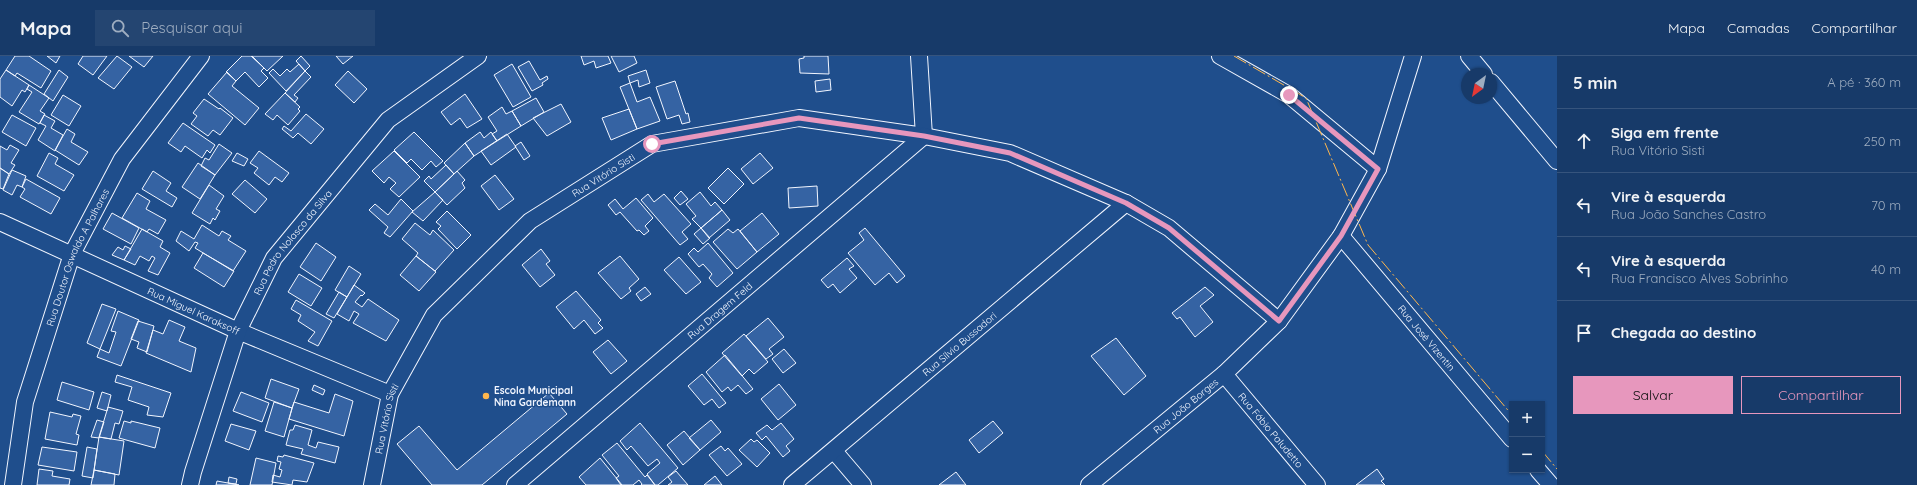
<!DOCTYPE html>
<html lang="pt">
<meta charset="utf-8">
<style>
body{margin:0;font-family:Quicksand,sans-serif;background:#244571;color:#f1f3f6}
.controls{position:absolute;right:12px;bottom:12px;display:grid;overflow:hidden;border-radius:0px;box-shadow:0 1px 3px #0004}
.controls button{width:36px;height:36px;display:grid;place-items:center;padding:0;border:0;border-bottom:1px solid #36547d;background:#173a69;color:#f1f3f6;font:20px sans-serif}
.compass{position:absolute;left:1461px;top:12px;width:36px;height:36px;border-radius:50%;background:#173a69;box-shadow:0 1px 3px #0004;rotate:213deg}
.stop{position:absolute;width:12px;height:12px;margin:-9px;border:3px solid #e797bd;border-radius:50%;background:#fff}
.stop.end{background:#e797bd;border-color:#fff;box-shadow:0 1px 4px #0008}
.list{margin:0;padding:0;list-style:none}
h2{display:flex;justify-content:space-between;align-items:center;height:52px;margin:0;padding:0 16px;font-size:17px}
h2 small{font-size:13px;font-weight:400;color:#9eadc0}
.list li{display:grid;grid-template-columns:26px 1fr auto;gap:12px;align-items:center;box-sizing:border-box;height:64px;padding:0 16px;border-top:1px solid #36547d}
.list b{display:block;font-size:15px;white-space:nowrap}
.list p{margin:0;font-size:13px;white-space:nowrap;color:#9eadc0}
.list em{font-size:13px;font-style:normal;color:#9eadc0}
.actions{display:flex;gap:8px;padding:12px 16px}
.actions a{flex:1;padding:9px 0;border:1px solid #e797bd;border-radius:0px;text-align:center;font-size:14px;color:#e797bd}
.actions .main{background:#e797bd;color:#111}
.icon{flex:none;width:22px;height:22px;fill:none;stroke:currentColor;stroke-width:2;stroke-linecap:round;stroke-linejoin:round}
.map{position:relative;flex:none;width:1557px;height:429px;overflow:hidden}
header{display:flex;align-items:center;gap:24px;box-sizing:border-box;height:56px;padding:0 20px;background:#173a69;border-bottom:1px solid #36547d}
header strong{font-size:19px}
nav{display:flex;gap:22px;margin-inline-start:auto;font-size:14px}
.search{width:280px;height:36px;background:#244571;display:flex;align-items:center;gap:10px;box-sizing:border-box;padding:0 14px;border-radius:0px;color:#9eadc0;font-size:15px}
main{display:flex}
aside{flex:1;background:#173a69}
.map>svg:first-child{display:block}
</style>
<header>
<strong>Mapa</strong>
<div class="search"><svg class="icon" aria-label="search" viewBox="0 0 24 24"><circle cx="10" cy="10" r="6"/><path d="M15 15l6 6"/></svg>Pesquisar aqui</div>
<nav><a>Mapa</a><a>Camadas</a><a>Compartilhar</a></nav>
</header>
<main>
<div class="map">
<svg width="1557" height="429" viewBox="0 0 1557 429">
<rect width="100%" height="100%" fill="#1f4e8c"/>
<!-- building -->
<path fill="#3563a3" stroke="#f2f6ff" d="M15,0H29L51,15L41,32L17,17L15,20L6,14Z
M47,0H60L56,7Z
M83,0H107L93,19L78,8Z
M117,0L132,11L114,33L98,22Z
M129,0H153L144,11Z
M242,0H251L264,12L261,15L268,22L259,31L245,16L236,25L226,16Z
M252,0H283L267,15Z
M301,0L310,10L305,15L296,5Z
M336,0H353L343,8Z
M581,0H608L611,7L596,12L594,5L584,9Z
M611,0H634L637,7L619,16Z
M804,0H828L829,18L800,17L799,3L804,2Z
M529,5L540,24L547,20L548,23L542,27L543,29L532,35L518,11Z
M299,8L305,15L286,35L269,17L273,13L280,20L287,13L290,16Z
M512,8L531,41L513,51L494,19Z
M6,14L29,29L25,36L22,34L12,50L0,41V23Z
M59,14L68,21L53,45L44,38Z
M646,14L650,27L639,31L638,24L630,27L628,20Z
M305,15L311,21L294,39L298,42L295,46L285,37Z
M348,15L367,33L354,47L335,29Z
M227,16L236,25L232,30L259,52L245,69L208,38Z
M830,23L831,34L816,36L815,25Z
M675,25L686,58L688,57L690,66L682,68L679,59L667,63L656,31Z
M630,27L637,46L650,41L660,65L637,73L620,31Z
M29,29L49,42L40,55L45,58L39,68L19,56L32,36L27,33Z
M285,37L300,51L298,53L300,55L288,69L277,59L273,64L265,58Z
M465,38L482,63L467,72L460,62L451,69L441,56Z
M63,39L81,50L69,70L51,59Z
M536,42L544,56L521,70L512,55Z
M204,43L219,53L220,52L233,62L220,79L213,74L208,80L191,68L197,60L193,57Z
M561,48L571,66L547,80L533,62Z
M502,51L506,58L512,55L521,70L497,85L492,78L497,75L488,61Z
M629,53L637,73L611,84L602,62Z
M306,58L324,73L311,88L298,77L293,82L282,73L284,70L291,75Z
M12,59L36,72L26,90L2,76Z
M44,59L55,65L51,72L63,79L55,95L38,84L46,70L40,67Z
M183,67L215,89L210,97L207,94L202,102L185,90L181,96L168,87Z
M67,73L75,78L71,86L88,96L79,109L55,94Z
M414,76L443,105L436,111L431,105L422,114L411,103L407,107L394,94Z
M480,76L484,82L491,76L497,85L474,100L465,87Z
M507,78L516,91L491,109L481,95Z
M521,86L530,100L524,104L515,90Z
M465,87L474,100L454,118L444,107Z
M219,88L232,97L215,119L201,110L205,102L209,104Z
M10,89L19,94L11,107L15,109L9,118L0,112V90L7,94Z
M259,95L289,117L282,126L275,121L269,129L254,117L258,112L250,107Z
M394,95L420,121L399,141L390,133L396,127L389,121L384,127L372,115Z
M49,97L58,102L55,108L74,119L64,135L37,120Z
M237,97L248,103L244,110L232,105Z
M760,97L773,112L753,128L741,113Z
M198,107L215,119L200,143L182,131Z
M446,109L454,118L435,136L424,125L429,120L431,123Z
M0,112L9,118L3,133L0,132Z
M728,112L744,128L724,148L708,132Z
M12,114L26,120L22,131L17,129L12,139L3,134Z
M153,115L171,127L166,135L177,142L172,151L142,133Z
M457,115L465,124L462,127L465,132L447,149L435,136Z
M495,119L514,143L499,154L481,130Z
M26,123L60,142L51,158L20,141L25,133L22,131Z
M245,124L267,143L255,157L232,138Z
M209,129L224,140L216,153L220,155L215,164L213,162L210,168L192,157Z
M817,130L818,150L789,152L788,132Z
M681,135L688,143L680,149L674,142Z
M435,136L443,144L423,165L412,156Z
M700,136L711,150L715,146L722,154L701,172L692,163L696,160L686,148Z
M137,137L150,145L146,153L166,164L158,178L149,173L147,176L122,162Z
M648,138L654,146L664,138L691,168L682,176L688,183L680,189L641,144Z
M636,142L653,162L645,170L649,175L644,179L639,174L637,175L620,156L616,159L608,149L615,143L623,153Z
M401,143L413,155L390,181L384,177L388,171L369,154L375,148L388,159Z
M722,154L730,164L709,182L701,172Z
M447,155L471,179L457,193L438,173L441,170L436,166Z
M112,157L139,172L131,188L103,173Z
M762,157L779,178L757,196L740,175Z
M415,167L430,179L433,174L454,194L435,215L416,200L418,197L402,183Z
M202,169L219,180L222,175L231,180L228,184L246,195L233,215L195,192L198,187L195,186L189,195L176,185L181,175L194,183Z
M701,172L710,182L703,188L694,178Z
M865,172L905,220L897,227L889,217L875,229L848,197L864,184L859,177Z
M142,173L163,185L160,191L170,197L158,219L148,215L155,202L152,200L149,205L140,200L135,209L124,204Z
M728,173L733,177L738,173L757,196L737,213L713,186Z
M316,187L336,201L321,225L300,211Z
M708,187L733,217L717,231L709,222L712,218L703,208L699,211L688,198L694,192L698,196Z
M125,190L131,193L124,204L112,199L118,191L123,194Z
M541,193L550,205L546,208L555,219L540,231L522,209Z
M203,197L234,215L224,231L194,212Z
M416,200L436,216L419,235L400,219Z
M620,200L639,223L629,232L631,235L621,243L598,217Z
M679,201L701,226L686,238L664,214Z
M847,202L854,210L849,213L857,222L840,237L833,228L828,232L821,224Z
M349,210L361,218L347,241L335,234Z
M299,218L322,232L311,250L288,236Z
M354,229L365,237L362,240L361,239L355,246L362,251L368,243L399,264L386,285L353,267L359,258L354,255L349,265L337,258Z
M645,231L651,238L641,245L636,238Z
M1205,231L1214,239L1200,250L1213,266L1195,281L1180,261L1177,263L1172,257Z
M576,235L601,264L598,267L603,272L595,278L584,264L574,273L556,251Z
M339,236L347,241L334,262L326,258Z
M296,244L332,265L318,290L308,285L315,276L298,265L301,259L291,253Z
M102,248L116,253L100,293L87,287Z
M118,255L139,264L121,310L97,301L100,293L109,297L116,276L111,275Z
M768,262L784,281L769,293L773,298L766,303L746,280Z
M169,264L185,271L179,285L196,292L191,316L146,297L153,274L163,278Z
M138,265L154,270L147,296L137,292L139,286L131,283Z
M744,278L768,306L754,318L749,313L742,320L722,297Z
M1116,282L1146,320L1124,339L1091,300Z
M608,284L627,305L611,318L593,296Z
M784,293L796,307L783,317L772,303Z
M725,299L753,333L746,338L738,329L731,335L728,331L722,336L706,316Z
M702,318L726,347L719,352L712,343L704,349L688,330Z
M117,319L171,337L163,361L147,359L149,351L128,344L132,331L115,326Z
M271,323L299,333L292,352L265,342Z
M62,326L94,336L89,354L57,344Z
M779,328L796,349L778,364L761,343Z
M314,329L325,334L323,339L312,334Z
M102,336L111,339L107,355L97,352Z
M241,336L269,347L262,366L233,355Z
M549,337L567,358L482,429H432L397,388L419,370L457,414Z
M335,338L353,345L344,380L289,363L294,346L329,357Z
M274,346L292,352L284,381L265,375Z
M108,351L123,355L119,368L115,367L111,383L99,381Z
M50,356L72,361L73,358L81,360L76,378L79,379L77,389L45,383Z
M97,364L104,366L99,382L91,381Z
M711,364L721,376L700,394L689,382Z
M124,365L131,367V365L160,372L155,392L119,382Z
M993,365L1003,377L979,397L969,384Z
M640,367L678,412L658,429H655L647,418L660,407L657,403L648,410L631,390L627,394L620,385Z
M781,367L794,383L786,390L790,395L783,401L766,380L762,384L756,377L767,369L772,374Z
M231,368L256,375L249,394L225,385Z
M295,369L312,374L308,389L316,392L318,386L339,391L335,407L301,398L303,393L286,389L290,374H293Z
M684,375L700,394L683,409L667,389Z
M99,381L124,385L119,419L94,414Z
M751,383L754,386L757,384L770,397L757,411L739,394Z
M617,387L645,421L647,419L655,429H641L642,428L639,424L633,429H621L616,422L619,420L602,399Z
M721,390L725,395L728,392L742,408L727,420L709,399Z
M42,391L77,396L74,415L38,409Z
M87,391L97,393L93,422L82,420Z
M284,399L314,407L307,426L293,424L292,429L272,426L273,419L280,421L282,414L279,413L281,406L277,405L278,400L283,401Z
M256,402L276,407L272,429H250Z
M600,402L622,429H586L579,421Z
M39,413L53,415L52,420L70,423L69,429H37Z
M1377,413L1384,423L1381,425L1385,429H1356Z
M94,414L115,418L114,429H91Z
M676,415L688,429H668L672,426L668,421Z
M956,416L966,429H939Z
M715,420L722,429H704Z
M229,421L237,423L236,428L228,427Z
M217,425L239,429H216Z"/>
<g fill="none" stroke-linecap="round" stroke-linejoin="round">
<defs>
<g id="street">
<path d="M919,0L924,80"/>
<path d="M1220,0L1289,39L1378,113"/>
<path d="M1469,0L1484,18"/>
<path d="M1491,26L1557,105"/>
<path id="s1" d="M0,166L238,275L390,338"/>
<path id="s2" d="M1341,180L1512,383"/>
<path id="s3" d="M1224,318L1317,429"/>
<path d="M834,395L863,429"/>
<path d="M1538,414L1551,429"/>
<path id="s4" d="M13,429L25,346L72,198L122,103L201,0"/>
<path id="s5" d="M190,429L193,416L238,275L274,202L388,64L478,0"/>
<path id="s6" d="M372,429L390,338L434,259L530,165L652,88L799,62L924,80L1010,97L1126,147L1169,172L1279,265"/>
<path id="s7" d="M515,429L924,80"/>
<path id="s8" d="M792,429L1126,147"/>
<path id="s9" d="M1089,429L1224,318L1279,265L1341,180L1378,113L1413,0"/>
</g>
</defs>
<!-- street casing -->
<use href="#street" stroke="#f2f6ff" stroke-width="18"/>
<!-- street -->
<use href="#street" stroke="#1f4e8c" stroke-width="16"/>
<!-- power -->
<path stroke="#ffb74d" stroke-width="1" stroke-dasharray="14 3 2 3" stroke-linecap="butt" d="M1234,0L1306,42L1368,189L1512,359
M1542,395L1557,413"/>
</g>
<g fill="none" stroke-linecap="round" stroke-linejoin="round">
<!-- route -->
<path stroke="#e797bd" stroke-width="5" d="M652,88L799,62L924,80L1010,97L1126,147L1169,172L1279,265L1341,180L1378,113L1289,39"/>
</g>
<!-- markers -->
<circle fill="#ffb74d" stroke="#1f4e8c" stroke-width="1.5" cx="486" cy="340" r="4"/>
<g text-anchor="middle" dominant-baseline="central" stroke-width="3" stroke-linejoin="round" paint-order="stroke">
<!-- street labels -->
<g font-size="10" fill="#f2f6ff" stroke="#1f4e8c">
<text stroke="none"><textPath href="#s6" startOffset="404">Rua Vitório Sisti</textPath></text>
<text stroke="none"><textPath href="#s5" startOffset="266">Rua Pedro Nolasco da Silva</textPath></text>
<text stroke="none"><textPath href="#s4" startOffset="238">Rua Doutor Oswaldo A Palhares</textPath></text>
<text stroke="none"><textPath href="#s1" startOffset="213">Rua Miguel Karaksoff</textPath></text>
<text stroke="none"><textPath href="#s7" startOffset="269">Rua Dragem Feld</textPath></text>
<text stroke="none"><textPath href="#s2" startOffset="133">Rua José Vizentin</textPath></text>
<text stroke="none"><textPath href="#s8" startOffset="219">Rua Sílvio Bussadori</textPath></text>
<text stroke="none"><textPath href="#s9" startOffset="125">Rua João Borges</textPath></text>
<text stroke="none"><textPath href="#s6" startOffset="68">Rua Vitório Sisti</textPath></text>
<text stroke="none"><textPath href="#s3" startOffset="73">Rua Fábio Paludetto</textPath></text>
</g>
<!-- poi labels -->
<g font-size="10" font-weight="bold" fill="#f2f6ff" stroke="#1f4e8c" text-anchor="start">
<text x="494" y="334">Escola Municipal<tspan x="494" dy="12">Nina Gardemann</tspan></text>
</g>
</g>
</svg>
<div class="controls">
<button>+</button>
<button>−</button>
</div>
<svg class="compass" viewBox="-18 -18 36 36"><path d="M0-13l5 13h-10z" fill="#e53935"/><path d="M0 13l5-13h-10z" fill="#9eadc0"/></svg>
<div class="stop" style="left:652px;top:88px"></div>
<div class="stop end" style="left:1289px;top:39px"></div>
</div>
<aside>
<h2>5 min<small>A pé · 360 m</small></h2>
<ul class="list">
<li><svg class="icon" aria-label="ahead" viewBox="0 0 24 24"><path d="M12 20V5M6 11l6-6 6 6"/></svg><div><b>Siga em frente</b><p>Rua Vitório Sisti</p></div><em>250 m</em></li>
<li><svg class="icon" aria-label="left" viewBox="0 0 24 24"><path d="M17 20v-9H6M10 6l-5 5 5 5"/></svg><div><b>Vire à esquerda</b><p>Rua João Sanches Castro</p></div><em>70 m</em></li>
<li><svg class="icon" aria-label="left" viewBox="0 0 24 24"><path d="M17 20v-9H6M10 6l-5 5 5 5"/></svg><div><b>Vire à esquerda</b><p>Rua Francisco Alves Sobrinho</p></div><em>40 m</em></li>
<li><svg class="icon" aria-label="arrive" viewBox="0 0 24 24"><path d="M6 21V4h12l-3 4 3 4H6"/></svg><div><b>Chegada ao destino</b></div></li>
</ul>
<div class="actions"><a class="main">Salvar</a><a>Compartilhar</a></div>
</aside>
</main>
